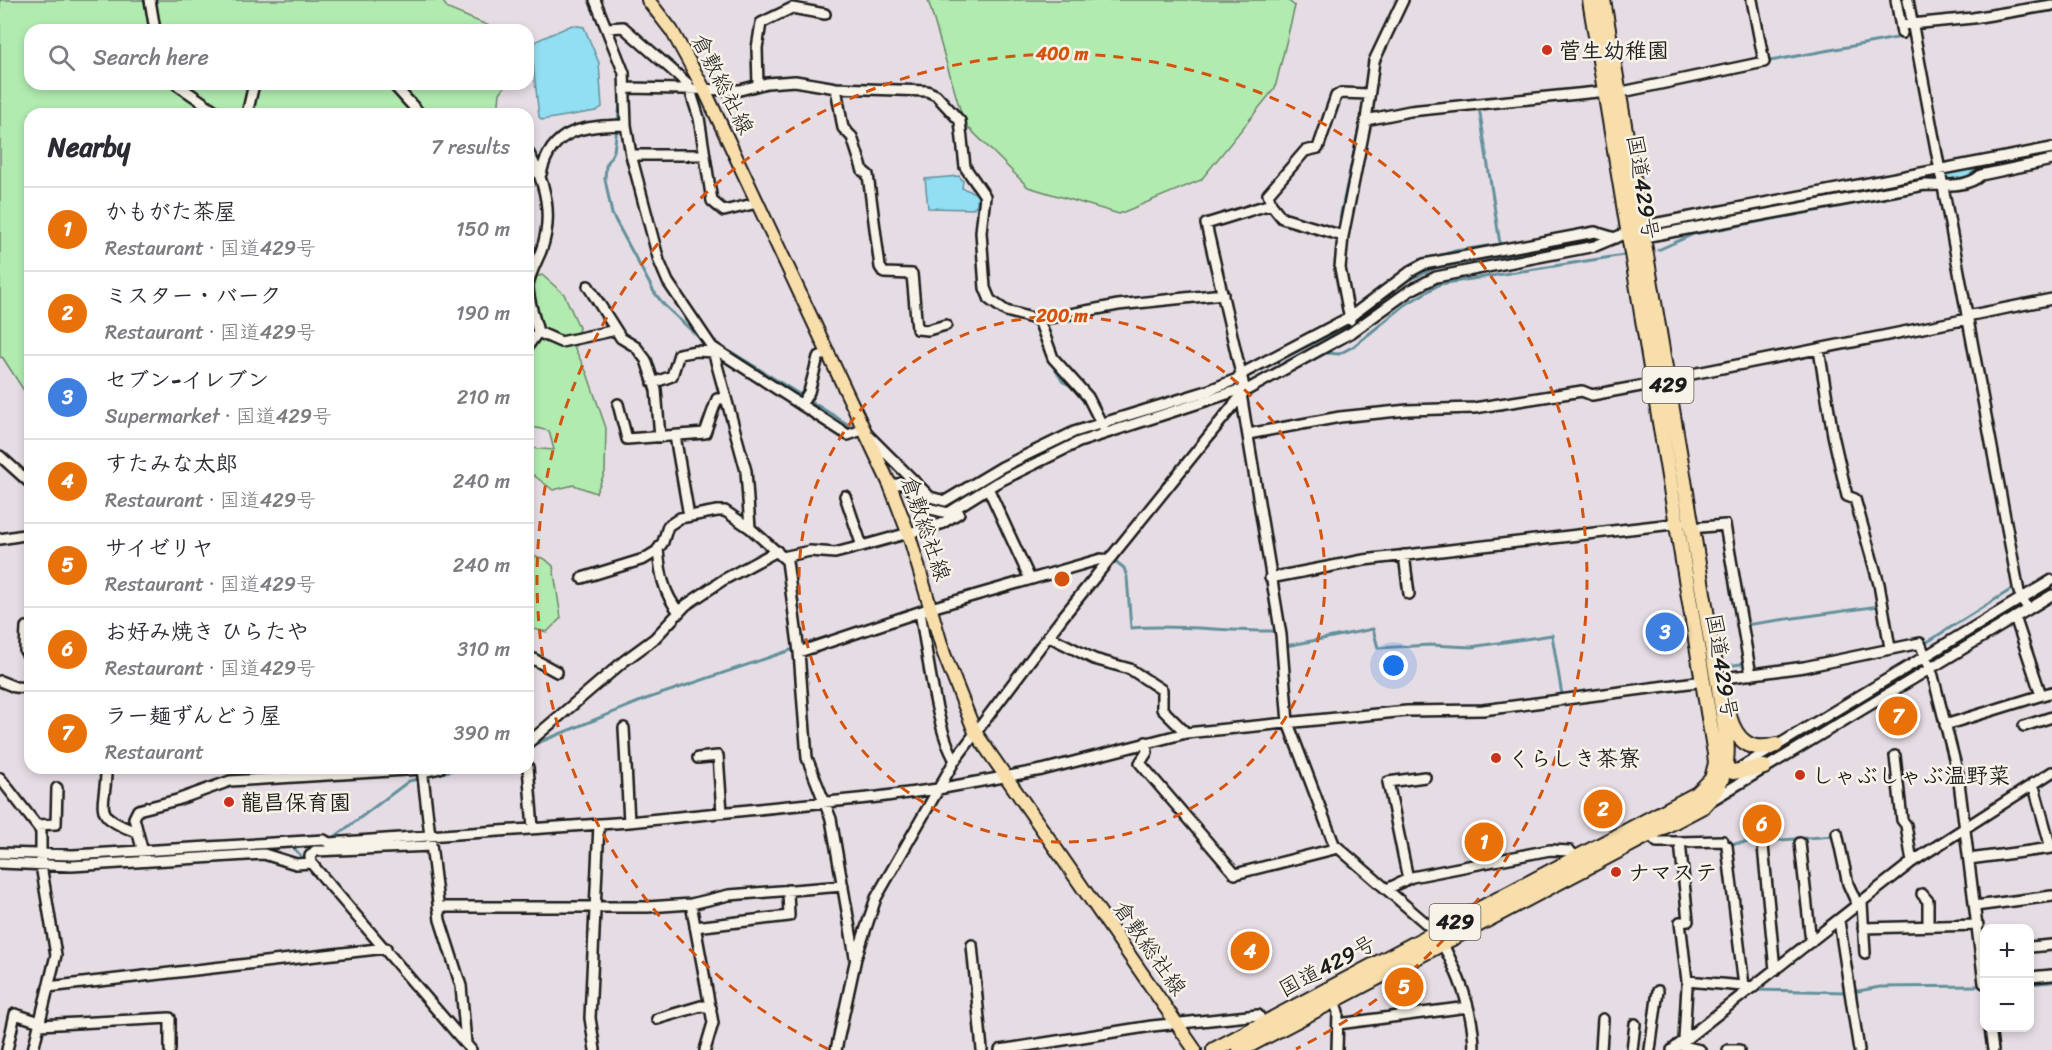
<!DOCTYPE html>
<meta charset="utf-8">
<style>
body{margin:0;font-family:Sriracha,"Klee One",sans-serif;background:#f7f7f7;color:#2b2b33}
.controls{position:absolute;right:18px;bottom:18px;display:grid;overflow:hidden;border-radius:12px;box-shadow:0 3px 9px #0003}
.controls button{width:54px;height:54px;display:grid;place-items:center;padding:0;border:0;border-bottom:2px solid #e1e1e2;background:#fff;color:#2b2b33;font:30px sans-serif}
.you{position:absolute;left:1394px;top:666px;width:21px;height:21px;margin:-15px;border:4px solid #fff;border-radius:50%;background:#1a73e8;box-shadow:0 0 0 9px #1a73e833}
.badge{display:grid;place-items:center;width:39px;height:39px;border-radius:50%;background:#c8321e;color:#fff;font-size:20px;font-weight:700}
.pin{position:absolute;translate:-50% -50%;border:3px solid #fff;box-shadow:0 2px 6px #0006}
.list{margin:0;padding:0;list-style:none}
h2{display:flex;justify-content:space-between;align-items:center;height:78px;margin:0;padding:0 24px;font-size:26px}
h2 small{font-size:20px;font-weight:400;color:#7c7c81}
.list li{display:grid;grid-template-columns:39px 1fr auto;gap:18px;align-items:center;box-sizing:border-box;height:84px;padding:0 24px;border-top:2px solid #e1e1e2}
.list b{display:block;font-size:22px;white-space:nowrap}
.list p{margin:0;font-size:20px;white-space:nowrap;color:#7c7c81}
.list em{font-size:20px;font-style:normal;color:#7c7c81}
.icon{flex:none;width:33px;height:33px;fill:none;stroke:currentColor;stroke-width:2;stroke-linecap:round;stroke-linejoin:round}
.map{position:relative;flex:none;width:2052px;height:1050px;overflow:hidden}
.search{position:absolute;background:#fff;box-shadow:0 3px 9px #0003;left:24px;top:24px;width:510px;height:66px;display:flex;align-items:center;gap:15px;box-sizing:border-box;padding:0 21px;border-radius:18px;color:#7c7c81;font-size:22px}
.panel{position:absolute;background:#fff;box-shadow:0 3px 9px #0003;left:24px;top:108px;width:510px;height:666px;border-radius:18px}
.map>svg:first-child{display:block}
</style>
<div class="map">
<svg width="2052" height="1050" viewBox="0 0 2052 1050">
<rect width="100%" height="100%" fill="#e6dde4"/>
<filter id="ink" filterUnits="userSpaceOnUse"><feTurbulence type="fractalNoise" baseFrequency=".0167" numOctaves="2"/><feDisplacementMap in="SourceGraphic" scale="12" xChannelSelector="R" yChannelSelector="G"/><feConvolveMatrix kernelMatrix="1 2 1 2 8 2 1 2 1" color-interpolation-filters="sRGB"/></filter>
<g filter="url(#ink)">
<!-- green -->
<path fill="#b1ebb0" stroke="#668466" stroke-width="1.5" d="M0,0H442L448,9L499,30H30V84H507L500,93L498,114H30V400L3,358L0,357Z
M928,0H1287L1295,6L1275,88L1201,180L1119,214L1028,187L964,123Z
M542,275L564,294L579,327L575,349L587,373L606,428L605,472L596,493L574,485L553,490L528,471V448L554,450L549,431L528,426V279Z
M528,554L545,559L553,566L561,618L547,632L528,628Z"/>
<!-- water -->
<path fill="#92def2" stroke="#63909c" stroke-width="1.5" d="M572,25L584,27L599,63L602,107L596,111L542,120L539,117L532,53L536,41Z
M1973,167L1975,178L1955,182L1954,178L1946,179L1945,173Z
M959,176L963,181L962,188L978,194L977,204L973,209L928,208L925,179Z"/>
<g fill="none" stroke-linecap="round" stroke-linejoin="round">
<!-- stream -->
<path stroke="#63909c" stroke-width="3" d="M589,0L596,14
M1915,29L2052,11
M1371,57L1398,0
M1770,61L1902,37L1907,30L1901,0
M1562,91L1595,87
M621,97L614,151L606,166L605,179L612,214L654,292L664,305L709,347
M1408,116L1453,111
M1971,170L2052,153
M977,206L979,259
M1654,229L1939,177
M1658,250L1694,234L1934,189
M981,289L985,302L998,311
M1349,311L1419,261L1455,251L1500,244L1479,107
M1344,315L1335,263L1341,213L1362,114
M1033,322L1055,369L1063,382L1072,386L1088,407
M724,351L733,353L852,427
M1233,376L1236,371L1280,349
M1262,387L1326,353L1339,354L1354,346L1405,305L1440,284L1624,255
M1222,390L1345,327L1407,281L1435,268L1592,239
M995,476L1093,431
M959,502L979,486
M1101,555L1108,553L1234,398
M1114,560L1124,568L1127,577L1131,628C1180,624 1228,632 1277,631
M1745,625L1879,606
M1286,646L1373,629L1378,648L1430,645L1471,647L1552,635L1562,695H1564
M1728,666L1747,663
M1815,669L1916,649L2012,589
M1733,682L1784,674
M1620,696L1693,687
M1292,727L1360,720
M530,746L646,699L797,648
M1115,756L1191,737L1247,731
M2021,787L2052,767
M332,839L409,781L462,768
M1728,844L1834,836
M293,847L306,862
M1927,847L1952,830
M257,848L322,847L327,843
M11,858L73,860L112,857
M1857,898L1880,881
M1814,933L1851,903
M1793,950L1808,938
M393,966L464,1050
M2030,984L2052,982
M1757,990L1846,992
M1853,992L1880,987L1979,986"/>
<defs>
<path id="minor" d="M150,0L155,30
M595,0L624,73L626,125L631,155L659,261L668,282L712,347L848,435L865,429
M1896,0L1902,33
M1908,0L2019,592L2028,609
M1901,25L1973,18L2052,5
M607,28L623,27L688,84L699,118L712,201L724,211L757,203
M176,84L220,114
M393,84L420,114
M758,85L757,48L761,23L792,8L825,14
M625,88L740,90L767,83L795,81L836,88L927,91L936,95L960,121L965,167L985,196L981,232L985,288L990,300L1006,311L1039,320L1118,305L1223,294
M836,88L843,128L852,137L863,171L868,175L880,267L884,273L912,274L917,329L928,330L946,325
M247,114L254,84
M1366,120L1410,111L1607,91H1627L1764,62L1752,0
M528,152C546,183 554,216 541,251C537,261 529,275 528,286C528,300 535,319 538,332L528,346
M631,155H704
M541,174C551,128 584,126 626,125
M1271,204L1282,218L1343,236
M1640,236L1644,237L1924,185C1942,185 1967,188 1981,175L2052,160
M588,286L621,338L636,347L646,360L656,390L660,437
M1967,316L2052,299
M1039,320L1053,358L1088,397L1103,427
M1350,320L1340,268L1343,236L1366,120L1374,61L1403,0
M538,332L561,342L616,330
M712,347L746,471L750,528
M1819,350L1833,435L1847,496L1855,499L1879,584L1890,648
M1667,379L1968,319
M653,383L672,376L679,354L696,351L714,352
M1245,391L1206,224L1271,204L1268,194L1305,151L1318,148L1336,96L1341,93L1369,94
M1241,394L1281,635L1288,723L1334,844L1436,932C1456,967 1474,1010 1474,1050
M618,404L627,439L705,433L717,399H726
M801,405L809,392L818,357L829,352
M1248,434L1340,417L1408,410L1474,408L1582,391L1592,395L1657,383
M868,435L930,497L945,501L1002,467L1074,432L1207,391L1237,379L1245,372L1350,317L1411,271L1424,264L1595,232L1615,238
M675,436L689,516
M0,456L30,483
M890,485L905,483L927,508L948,513L996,483L1079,442L1236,391L1243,392
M988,488L1030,579
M845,496L862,546
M1691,528L1725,525L1751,675
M0,539L30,534
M658,549C660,572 663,593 679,612
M1404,555L1409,594
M783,557L810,551L835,553L862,546L941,524L959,513
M582,578L644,559L657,551L663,542L668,526L680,518L717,511H725L750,528L787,561L799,652L807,758L831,819L855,957
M1270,578L1364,560L1681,523
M920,612C927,650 936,730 955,760
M2015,617L2041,695
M26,627L25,651L30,658
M1048,636L1094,659L1130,669L1162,690V709L1186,733
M799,652L931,608L1101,559L1107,561
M528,656L557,672
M1717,679L1804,667L1920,643L1933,676L1958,774L1984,983
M0,681L15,687L30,688
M1945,725L2052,692
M2024,726L2052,717
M624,728L629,822
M1146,742L1147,752L1140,763L1235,874L1338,848
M528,743L624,661L654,639L686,605L723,580L777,551
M1895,756L1902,820L1906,825L1912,862
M698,758L718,756L722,812
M528,767L533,828
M106,768C107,808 88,815 137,832
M422,768L440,920L461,986L466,1043
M1740,768L2052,580
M422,772L440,768
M0,778L41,831V865L56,955L33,1050
M2033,783L2051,848
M1712,800L2052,595
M37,825L56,824L57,788
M1837,833L1848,884L1858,906
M1649,834L1657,842H1680L1688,921L1680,922L1687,981L1754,987
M1680,842L1723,841
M1800,843L1811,942
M1727,846L1744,986
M1763,846L1775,970
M0,853L73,855L324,840L329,843L629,822L878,797L938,789L1042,770L1186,733L1407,711L1483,710L1704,681
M1969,859L2052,848
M145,860L134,818L138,810L177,800L230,781L422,769
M0,863L72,866L264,854L296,864L311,863
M311,863L471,1050
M311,863L310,856L315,851L431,846
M1408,879L1388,782L1425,777
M1387,889L1412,877L1550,850L1570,851L1576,858
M1922,894L1928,901V926
M1862,903L1865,953
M691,904L713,1023L705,1050
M1975,906L2052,896
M438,907H648L691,904L729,895L843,886
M1839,921L1859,1050
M695,927L789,916L788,890
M1863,928L1978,925
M972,945L982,1050
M2030,947L2052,945
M2030,977L2052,975
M48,987L386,948
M1334,1001L1338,1012L1337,1050
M657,1019L701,1006L711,1008
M1338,1024L1468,1007
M39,1025L170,1018V1050
M1990,1028L1993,1050
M1684,1040L1687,986
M1678,1045L1700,1050
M7,1050L15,1014L40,1022
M595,1050L590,1018L599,824
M836,1050L856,958L876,898L955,760L1062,618L1245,391L1352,332L1409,291L1436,277L1595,246L1643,226L2052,148
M1000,1050L1152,1026L1258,1015L1265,1026
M1601,1050L1603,1019
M1632,1050L1635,1024
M1650,1050L1658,991
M1672,1050L1912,862L2052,772
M1728,1050H1739"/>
<path id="major" d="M648,0L672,31L704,89L890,485L909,535L944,654L975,732L1195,1050"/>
<path id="highway" d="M1729,716C1736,740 1750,753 1776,745
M1721,766L1733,772L1764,767
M1214,1050L1697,794L1712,779L1716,763L1715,754L1590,0
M1240,1050L1703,806C1739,770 1725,734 1719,688L1603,0"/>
</defs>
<!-- minor casing -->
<use href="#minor" stroke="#1c1c1c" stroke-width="14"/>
<!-- major casing -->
<use href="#major" stroke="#1c1c1c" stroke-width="16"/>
<!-- highway casing -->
<use href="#highway" stroke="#1c1c1c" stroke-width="18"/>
<!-- minor -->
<use href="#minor" stroke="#f7f3e8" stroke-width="9"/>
<!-- major -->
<use href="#major" stroke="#f8deab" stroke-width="12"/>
<!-- highway -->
<use href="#highway" stroke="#f8deab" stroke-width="14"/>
</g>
</g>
<!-- distance rings -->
<g fill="none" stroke="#d4530e" stroke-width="3" stroke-dasharray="10 8">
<circle cx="1062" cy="579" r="263"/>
<path d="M828 1049A525 525 0 1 1 1296 1049"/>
</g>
<!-- markers -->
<g fill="#c8321e" stroke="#f7f3e8" stroke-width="2">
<circle cx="1547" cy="50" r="6"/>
<circle cx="1496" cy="758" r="6"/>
<circle cx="1800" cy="775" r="6"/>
<circle cx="229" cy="802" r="6"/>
<circle cx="1616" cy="872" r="6"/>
</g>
<g text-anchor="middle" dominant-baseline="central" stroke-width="5" stroke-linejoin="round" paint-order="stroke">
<!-- shield labels -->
<g fill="#f7f3e8" stroke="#5e5c59" stroke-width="1.5">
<rect x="1642.5" y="367" width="51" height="36" rx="4.5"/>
<rect x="1429.5" y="904" width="51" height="36" rx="4.5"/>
</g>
<g font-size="21" font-weight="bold" fill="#1c1c1c">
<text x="1668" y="385">429</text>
<text x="1455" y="922">429</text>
</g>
<!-- poi labels -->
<g font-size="22" font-weight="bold" fill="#1c1c1c" stroke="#f7f3e8" text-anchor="start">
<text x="1559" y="50">菅生幼稚園</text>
<text x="1508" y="758">くらしき茶寮</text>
<text x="1812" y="775">しゃぶしゃぶ温野菜</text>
<text x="241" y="802">龍昌保育園</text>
<text x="1628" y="872">ナマステ</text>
</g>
<!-- street labels -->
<g font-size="22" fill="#1c1c1c" stroke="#f7f3e8">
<text transform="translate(723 84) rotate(63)">倉敷総社線</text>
<text transform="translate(1643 187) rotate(81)">国道429号</text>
<text transform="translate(926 528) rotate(71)">倉敷総社線</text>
<text transform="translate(1722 666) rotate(81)">国道429号</text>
<text transform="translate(1150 948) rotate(55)">倉敷総社線</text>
<text transform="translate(1327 966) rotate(-28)">国道429号</text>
</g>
</g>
<circle cx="1062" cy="579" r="9" fill="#d4530e" stroke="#f7f3e8" stroke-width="3"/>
<g font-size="18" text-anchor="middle" font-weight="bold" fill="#d4530e" stroke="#f7f3e8" stroke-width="5" stroke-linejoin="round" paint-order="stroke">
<text x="1062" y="60">400 m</text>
<text x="1062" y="322">200 m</text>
</g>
</svg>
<div class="controls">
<button>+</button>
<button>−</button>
</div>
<div class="you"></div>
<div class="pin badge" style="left:1484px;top:842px;background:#e8710a">1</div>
<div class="pin badge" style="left:1603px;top:809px;background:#e8710a">2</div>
<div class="pin badge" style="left:1665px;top:632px;background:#3f7fe0">3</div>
<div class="pin badge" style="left:1250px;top:951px;background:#e8710a">4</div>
<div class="pin badge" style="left:1404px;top:987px;background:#e8710a">5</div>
<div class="pin badge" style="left:1762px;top:824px;background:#e8710a">6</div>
<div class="pin badge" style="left:1898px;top:716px;background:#e8710a">7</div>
<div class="search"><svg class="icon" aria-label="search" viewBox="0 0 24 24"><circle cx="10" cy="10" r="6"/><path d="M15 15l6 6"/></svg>Search here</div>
<section class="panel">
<h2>Nearby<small>7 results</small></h2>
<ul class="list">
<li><span class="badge" style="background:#e8710a">1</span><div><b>かもがた茶屋</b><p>Restaurant · 国道429号</p></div><em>150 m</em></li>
<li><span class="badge" style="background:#e8710a">2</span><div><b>ミスター・バーク</b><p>Restaurant · 国道429号</p></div><em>190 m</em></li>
<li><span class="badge" style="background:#3f7fe0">3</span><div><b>セブン-イレブン</b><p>Supermarket · 国道429号</p></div><em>210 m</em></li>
<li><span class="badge" style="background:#e8710a">4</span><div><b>すたみな太郎</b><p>Restaurant · 国道429号</p></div><em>240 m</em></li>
<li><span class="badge" style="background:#e8710a">5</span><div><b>サイゼリヤ</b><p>Restaurant · 国道429号</p></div><em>240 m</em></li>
<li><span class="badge" style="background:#e8710a">6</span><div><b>お好み焼き ひらたや</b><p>Restaurant · 国道429号</p></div><em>310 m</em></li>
<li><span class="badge" style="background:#e8710a">7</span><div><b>ラー麺ずんどう屋</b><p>Restaurant</p></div><em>390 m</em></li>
</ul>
</section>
</div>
